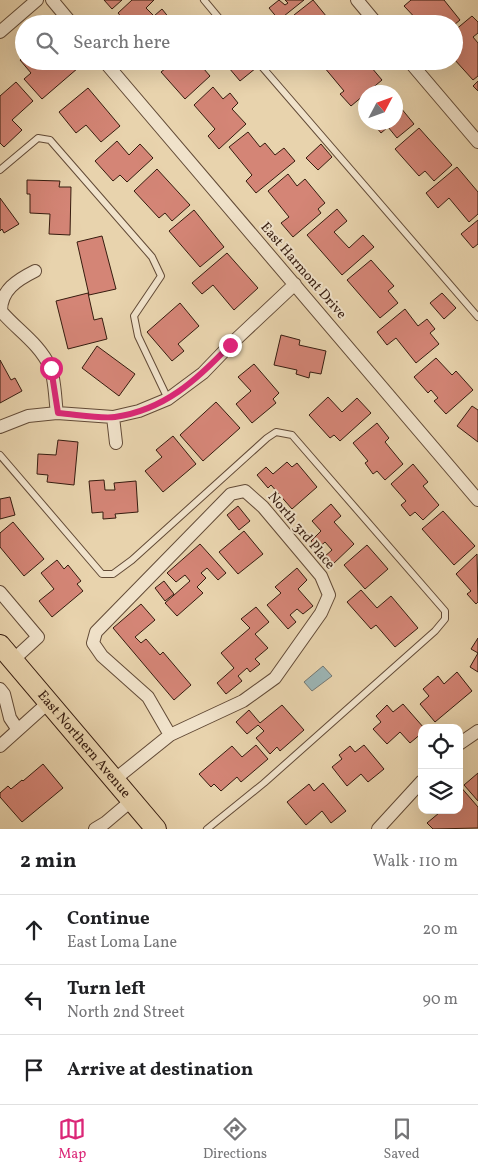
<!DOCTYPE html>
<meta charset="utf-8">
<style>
body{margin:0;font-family:Vollkorn,serif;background:#f2f2f2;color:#202124}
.controls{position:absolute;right:15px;bottom:15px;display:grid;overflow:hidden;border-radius:10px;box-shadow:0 5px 20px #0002}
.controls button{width:45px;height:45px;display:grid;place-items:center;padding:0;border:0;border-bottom:1px solid #e0e0e0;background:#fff;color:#202124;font:25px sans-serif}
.compass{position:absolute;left:358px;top:85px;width:45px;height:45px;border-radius:50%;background:#fff;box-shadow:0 5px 20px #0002;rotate:49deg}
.stop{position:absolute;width:15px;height:15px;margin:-11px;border:4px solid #db2777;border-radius:50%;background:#fff}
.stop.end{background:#db2777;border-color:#fff;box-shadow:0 1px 5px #0008}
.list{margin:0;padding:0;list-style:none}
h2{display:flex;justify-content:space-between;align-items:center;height:65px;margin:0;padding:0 20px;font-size:21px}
h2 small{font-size:16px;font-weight:400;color:#757577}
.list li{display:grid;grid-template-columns:32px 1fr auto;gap:15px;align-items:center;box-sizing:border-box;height:70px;padding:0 20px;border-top:1px solid #e0e0e0}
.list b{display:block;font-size:19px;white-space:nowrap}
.list p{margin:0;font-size:16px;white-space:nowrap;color:#757577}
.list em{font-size:16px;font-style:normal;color:#757577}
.icon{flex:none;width:28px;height:28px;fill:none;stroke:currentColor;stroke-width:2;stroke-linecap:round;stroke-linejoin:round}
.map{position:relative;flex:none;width:478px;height:829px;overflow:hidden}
.search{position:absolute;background:#fff;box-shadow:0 5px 20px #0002;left:15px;right:15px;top:15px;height:55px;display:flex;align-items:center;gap:12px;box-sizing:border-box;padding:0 18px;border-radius:28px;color:#757577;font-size:19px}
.sheet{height:275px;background:#fff}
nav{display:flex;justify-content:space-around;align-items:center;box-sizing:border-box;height:70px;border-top:1px solid #e0e0e0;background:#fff;font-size:14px;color:#757577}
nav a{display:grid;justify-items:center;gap:2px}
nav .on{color:#db2777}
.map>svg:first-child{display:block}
</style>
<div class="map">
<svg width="478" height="829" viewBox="0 0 478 829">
<rect width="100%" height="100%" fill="#e8d3ad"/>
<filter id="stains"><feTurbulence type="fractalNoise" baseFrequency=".004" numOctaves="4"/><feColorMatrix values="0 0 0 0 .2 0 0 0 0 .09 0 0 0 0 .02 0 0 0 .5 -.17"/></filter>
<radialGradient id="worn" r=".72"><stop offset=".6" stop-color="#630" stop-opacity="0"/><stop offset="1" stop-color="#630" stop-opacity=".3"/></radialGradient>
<!-- water -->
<path fill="#9cb5b5" stroke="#737873" d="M323,666L332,676L312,691L304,682Z"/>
<!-- building -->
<path fill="#d48576" stroke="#361c0f" d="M104,0H122L112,9Z
M132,0H154L146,8L154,16L162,9L174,24H127L118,13Z
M279,0L285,5L288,3L285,0H304L279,20L269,8Z
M313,0L331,22L330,24H301L294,15Z
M411,0H444L460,20L454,25L421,24L404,6Z
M472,16L478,22V33L473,37L478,43V76L473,80L454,59V31Z
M24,57V61H72L78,68L42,99L24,79L31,73L20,60Z
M160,61H197L210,76L185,99L161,72L166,68Z
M237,61H250L256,68L240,81L229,68Z
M332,61H366L382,80L351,106L340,94L344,91L324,67Z
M478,81V91L473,86Z
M16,82L33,101L12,120L22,130L4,147L0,143V96Z
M213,87L223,99L230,93L238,103L232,109L246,124L219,149L208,136L215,129L194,105Z
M383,87L388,92H376Z
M88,88L120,126L101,142L86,125L76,133L59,112Z
M396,102L414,124L397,138L388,127L381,133L372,122H396Z
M419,128L452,165L434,181L425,171L419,176L395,149Z
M248,132L260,147L265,143L275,155L284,148L295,161L256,193L246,181L252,175L229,147Z
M117,141L129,155L140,144L153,158L127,182L120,175L113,181L95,161Z
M321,144L332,157L318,170L306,158Z
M457,167L478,192V214L469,222L449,198L438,208L426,193Z
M157,169L190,205L172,221L165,213L159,218L134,191Z
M288,174L297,186L305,179L325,203L318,209L321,213L293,237L281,223L289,217L268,191Z
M27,180L60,181L59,187H71L70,235L49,234L50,214L30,213V194H27Z
M0,198L19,224L4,233L2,229L0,231Z
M337,209L347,221L334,232L349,248L363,235L374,247L342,275L307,235Z
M194,210L224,247L200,267L169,231Z
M478,220V244L473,248L461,234Z
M102,236L116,289L89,295L77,242Z
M227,253L258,288L234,310L213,285L202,294L192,283Z
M371,260L394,286L388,291L398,303L380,318L347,280Z
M88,293L94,320L102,318L107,339L68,349L56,301Z
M442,293L456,308L444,319L430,303Z
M180,303L199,326L178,344L184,351L172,361L147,332Z
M405,309L418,326L427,319L435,329L430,333L439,344L416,363L396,338L387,345L377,332Z
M281,335L300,340L299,345L326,351L321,374L310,372L309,378L296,374L297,370L274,365Z
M97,346L135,374L119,396L82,368Z
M436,358L452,375L456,371L473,390L446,414L434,401L438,398L431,390L428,393L414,377Z
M0,360L11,380L15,378L22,391L0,403Z
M254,364L279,393L273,399L276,403L252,423L236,404L251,391L238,377Z
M328,397L342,412L357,398L371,413L340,441L334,435L330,438L309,415Z
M216,402L240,428L203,461L180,435Z
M472,406L478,410V442L457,426Z
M377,423L389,438L385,442L403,464L385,480L377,471L373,474L365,463L368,461L353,443Z
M173,436L196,464L163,492L145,471L162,457L156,450Z
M58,440L78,442L74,485L47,482L48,475L37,474L38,454L56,455Z
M287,462L292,467L297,463L317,487L292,509L271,485L268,488L257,475L266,467L273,474Z
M413,464L428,482L423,486L439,505L423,520L415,512L410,516L401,505L406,501L391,484Z
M104,480L105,490H115L114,483L136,481L138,512L115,514L116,518L103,519V512L92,513L89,481Z
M10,497L15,515L0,519V499Z
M331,504L341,516L334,522L354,544L332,565L324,557L332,550L325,542L317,549L311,541L321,531L312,521Z
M238,506L250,521L239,530L227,515Z
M443,511L475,546L454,565L422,529Z
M13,522L44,559L24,576L0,547V533Z
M244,531L263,554L238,574L219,552Z
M200,544L226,573L218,580L207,568L201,573L206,578L197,587L203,593L177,616L165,603L190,581L185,575L176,582L167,573Z
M367,545L388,569L365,589L344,565Z
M477,554L478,602L476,604L467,594L471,591L456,574Z
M57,560L64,569L68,565L81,581L77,584L83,591L52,617L39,601L54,589L41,573Z
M297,568L307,580L298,589L313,606L303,614L297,609L290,615L296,622L288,629L267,605L281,593L275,587Z
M164,581L174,594L165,601L155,588Z
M361,590L377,608L391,596L418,628L395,647L376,625L371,629L347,602Z
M141,604L155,620L135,637L141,643L146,639L160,655L163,652L191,685L174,700L113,628Z
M256,607L269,622L255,634L268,648L255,659L260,664L250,672L247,668L238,676L242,681L226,694L217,683L234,668L221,653L250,628L241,619Z
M478,638V672L470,667L478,653L471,649Z
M457,672L472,691L435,722L420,704L429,696L423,689L438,676L444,684Z
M403,704L424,728H422V733L410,743L400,732L387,744L373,729L381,722L376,716L387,705L393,712Z
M282,705L304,730L280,751L277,747L270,754L256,738L264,731L258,725L247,734L236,722L249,710L260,723Z
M256,745L268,759L241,782L237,777L221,791L214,784L211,787L199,774L232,746L242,757Z
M364,745L384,769L368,782L361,774L347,786L332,767L342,759L339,755L350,746L355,752Z
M43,764L63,788L22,822L0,797V793L8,786L11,789L22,780L23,781Z
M478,773V801L464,785Z
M323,783L346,811L331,823L322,811L306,825L287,802L309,784L314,791Z
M459,785L478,807V828L433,829L427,823L439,813L436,810H459Z"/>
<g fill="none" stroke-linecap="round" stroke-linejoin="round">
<defs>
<path id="lane" d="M204,0L224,24
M257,61L478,317
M0,170L38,138L50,140L152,257L161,276L134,316L138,336L168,399
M0,455L102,574H113L132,560L267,438L276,432L292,435L445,611V619L435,631L264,783L207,829"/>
<path id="street" d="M52,0L72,24
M357,0L377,24
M0,32L37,0
M104,61L478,500
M409,61L478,142
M35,271C17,280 1,290 1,311C17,330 39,343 50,367C55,378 55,400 57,413
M113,417L116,443
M0,427L28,416L57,413L113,417L139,411L168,399L203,373L230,345L295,284
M0,592L38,637L13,660
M0,689L4,694L10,718L18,730
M459,744L478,731
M0,746L49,702
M114,780L170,735L243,701L275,678L321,613L329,595L321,576L263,507L245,491L231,494L96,632L93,643L102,656L148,697L170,735
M95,829L105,823L131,801
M378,829L422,781"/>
<g id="primary">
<path id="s1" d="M0,645L156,829"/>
</g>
</defs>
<!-- lane casing -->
<use href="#lane" stroke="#624a36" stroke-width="8"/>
<!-- street casing -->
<use href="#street" stroke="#624a36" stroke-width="14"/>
<!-- primary casing -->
<use href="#primary" stroke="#361c0f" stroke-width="22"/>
<!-- lane -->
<use href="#lane" stroke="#f0e2ca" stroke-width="6"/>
<!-- street -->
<use href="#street" stroke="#f0e2ca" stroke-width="12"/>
<!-- primary -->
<use href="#primary" stroke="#e8d3ad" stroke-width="20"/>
</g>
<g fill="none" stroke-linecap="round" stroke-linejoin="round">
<!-- route -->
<path stroke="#db2777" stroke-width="6" d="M51,368L58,413C74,414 100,419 115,417C164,410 197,380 230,345"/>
</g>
<g text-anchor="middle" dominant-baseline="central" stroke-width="4" stroke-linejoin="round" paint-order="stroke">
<!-- street labels -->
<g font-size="14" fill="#361c0f" stroke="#f0e2ca">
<text transform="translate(303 271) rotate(49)">East Harmont Drive</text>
<text transform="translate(301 531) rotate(50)">North 3rd Place</text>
<text stroke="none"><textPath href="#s1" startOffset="130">East Northern Avenue</textPath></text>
</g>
</g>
<rect width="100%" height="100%" filter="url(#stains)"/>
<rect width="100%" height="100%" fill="url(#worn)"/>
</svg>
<div class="controls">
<button><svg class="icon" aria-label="locate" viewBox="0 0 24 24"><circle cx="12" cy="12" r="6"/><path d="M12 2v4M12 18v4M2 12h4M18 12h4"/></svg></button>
<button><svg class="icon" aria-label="layers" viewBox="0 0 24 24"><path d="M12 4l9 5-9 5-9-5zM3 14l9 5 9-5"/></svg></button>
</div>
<svg class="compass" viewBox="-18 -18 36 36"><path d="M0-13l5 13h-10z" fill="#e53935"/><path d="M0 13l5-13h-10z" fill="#757577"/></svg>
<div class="stop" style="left:51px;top:368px"></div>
<div class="stop end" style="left:230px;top:345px"></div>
<div class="search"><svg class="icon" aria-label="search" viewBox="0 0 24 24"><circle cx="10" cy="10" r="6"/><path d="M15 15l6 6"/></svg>Search here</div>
</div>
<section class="sheet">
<h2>2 min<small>Walk · 110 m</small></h2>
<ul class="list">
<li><svg class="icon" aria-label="ahead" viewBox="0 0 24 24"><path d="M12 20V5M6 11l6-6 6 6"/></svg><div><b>Continue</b><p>East Loma Lane</p></div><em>20 m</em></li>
<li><svg class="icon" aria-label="left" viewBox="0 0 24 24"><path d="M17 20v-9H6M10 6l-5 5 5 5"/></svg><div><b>Turn left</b><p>North 2nd Street</p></div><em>90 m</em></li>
<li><svg class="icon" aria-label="arrive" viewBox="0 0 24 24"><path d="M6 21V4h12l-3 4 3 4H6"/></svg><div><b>Arrive at destination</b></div></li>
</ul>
</section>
<nav>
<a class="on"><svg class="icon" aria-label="map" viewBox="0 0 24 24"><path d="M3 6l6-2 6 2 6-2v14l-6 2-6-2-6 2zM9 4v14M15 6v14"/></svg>Map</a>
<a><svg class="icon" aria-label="directions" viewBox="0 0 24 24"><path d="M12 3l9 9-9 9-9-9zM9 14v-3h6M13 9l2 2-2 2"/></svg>Directions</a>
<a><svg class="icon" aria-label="saved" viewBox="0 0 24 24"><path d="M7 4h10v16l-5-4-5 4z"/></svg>Saved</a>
</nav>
